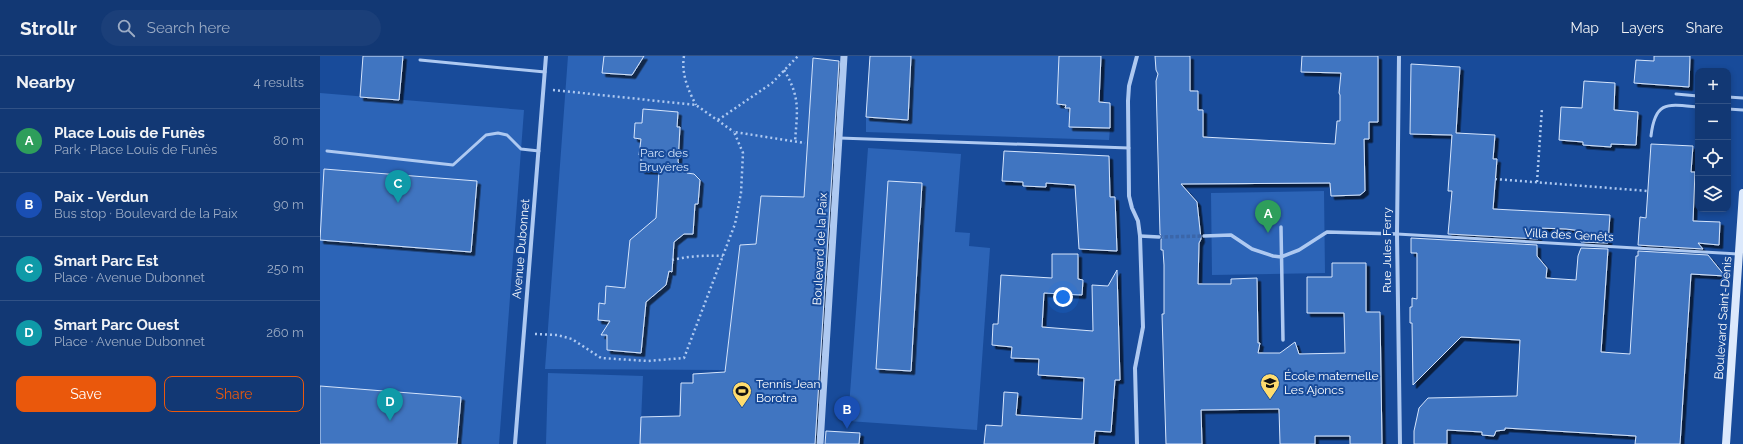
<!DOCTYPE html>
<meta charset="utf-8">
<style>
body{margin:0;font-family:Raleway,sans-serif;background:#1b3f79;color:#f1f3f6}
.controls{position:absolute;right:12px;top:12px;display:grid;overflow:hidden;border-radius:8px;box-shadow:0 2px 6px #0003}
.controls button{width:36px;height:36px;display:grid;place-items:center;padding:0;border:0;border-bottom:1px solid #315286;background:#123874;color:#f1f3f6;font:20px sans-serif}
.you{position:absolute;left:743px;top:241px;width:14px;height:14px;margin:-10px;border:3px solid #fff;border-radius:50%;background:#1a73e8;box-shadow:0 0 0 6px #1a73e833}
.badge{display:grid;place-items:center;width:26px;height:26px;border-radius:50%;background:#ea580c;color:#fff;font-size:13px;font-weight:700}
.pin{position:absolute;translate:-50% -33px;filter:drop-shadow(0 1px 2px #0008)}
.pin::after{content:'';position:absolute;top:21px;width:14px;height:12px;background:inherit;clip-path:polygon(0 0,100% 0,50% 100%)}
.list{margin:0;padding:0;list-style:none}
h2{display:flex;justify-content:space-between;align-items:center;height:52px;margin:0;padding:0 16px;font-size:17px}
h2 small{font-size:13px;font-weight:400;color:#9cacc5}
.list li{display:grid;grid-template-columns:26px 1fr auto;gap:12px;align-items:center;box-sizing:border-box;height:64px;padding:0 16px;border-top:1px solid #315286}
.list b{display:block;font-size:15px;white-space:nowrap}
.list p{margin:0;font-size:13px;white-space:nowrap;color:#9cacc5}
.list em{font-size:13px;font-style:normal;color:#9cacc5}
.actions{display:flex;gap:8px;padding:12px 16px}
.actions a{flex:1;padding:9px 0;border:1px solid #ea580c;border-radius:8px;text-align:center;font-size:14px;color:#ea580c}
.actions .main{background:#ea580c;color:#fff}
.icon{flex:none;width:22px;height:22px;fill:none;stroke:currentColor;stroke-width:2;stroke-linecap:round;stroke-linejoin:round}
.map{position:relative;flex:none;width:1423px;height:388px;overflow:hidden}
header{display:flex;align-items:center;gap:24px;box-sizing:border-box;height:56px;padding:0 20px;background:#123874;border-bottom:1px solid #315286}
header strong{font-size:19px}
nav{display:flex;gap:22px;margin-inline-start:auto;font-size:14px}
.search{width:280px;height:36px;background:#1b3f79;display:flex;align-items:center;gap:10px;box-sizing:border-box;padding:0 14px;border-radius:22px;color:#9cacc5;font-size:15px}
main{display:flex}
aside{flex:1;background:#123874}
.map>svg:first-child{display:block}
</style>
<header>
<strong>Strollr</strong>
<div class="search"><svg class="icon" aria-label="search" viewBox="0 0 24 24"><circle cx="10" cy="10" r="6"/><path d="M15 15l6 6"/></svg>Search here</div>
<nav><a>Map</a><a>Layers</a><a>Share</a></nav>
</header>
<main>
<aside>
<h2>Nearby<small>4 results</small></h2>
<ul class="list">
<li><span class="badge" style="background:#2e9e5b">A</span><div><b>Place Louis de Funès</b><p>Park · Place Louis de Funès</p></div><em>80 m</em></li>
<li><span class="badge" style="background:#1a4fb4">B</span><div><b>Paix - Verdun</b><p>Bus stop · Boulevard de la Paix</p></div><em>90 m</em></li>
<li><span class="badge" style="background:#0f9aa8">C</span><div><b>Smart Parc Est</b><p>Place · Avenue Dubonnet</p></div><em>250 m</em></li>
<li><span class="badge" style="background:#0f9aa8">D</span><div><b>Smart Parc Ouest</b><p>Place · Avenue Dubonnet</p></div><em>260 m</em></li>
</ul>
<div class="actions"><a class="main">Save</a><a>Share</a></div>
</aside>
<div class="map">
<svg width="1423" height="388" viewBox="0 0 1423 388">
<defs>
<filter id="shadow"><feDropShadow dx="3.5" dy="3.5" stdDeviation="0" flood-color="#0009"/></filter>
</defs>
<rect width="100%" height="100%" fill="#184b9a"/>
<!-- green -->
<path fill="#2c64b7" d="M248,0H493L484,141L441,140L436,188L420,189L405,314L225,313Z
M591,0H739L737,48L746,49L745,52H750L749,71L790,72L789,84L546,76V61L588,64Z
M0,37L204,54L179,388H137L141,341L0,330Z
M548,92L641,98L635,176L650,177L649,190L670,192L657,374L528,365Z
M1004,135L1005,217L892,219L891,137Z
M228,317L323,320L320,388H226Z"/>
<!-- building -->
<path fill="#4174c1" stroke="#d5e5fc" filter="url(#shadow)" d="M43,0H83L79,44L40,41Z
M284,0H324L312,19L282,17Z
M550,0H591L588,64L546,61Z
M739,0H781L779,46L790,47V72L749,71L750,52H745L746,49L737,48Z
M835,0H870V35H878V54H883V81L1015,88L1017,65H1020V39L1019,37L1021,17L981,16L982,0H1058V66H1049V83H1044L1045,135L1040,139L1011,140L1010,127L861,128L877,146L881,183L879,187L878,228H911V223L937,222L938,287H940L938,297H960L975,286L979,298L1025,297L1024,257H987V221H1012V207H1046V256H1060L1062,388H1030V380H995V388H960L959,353L881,354L882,388H846L842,258H844V209L843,194H841V184L842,181L840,178L836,25L838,18L836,14Z
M1334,0H1370L1369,31L1314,27L1316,4L1334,5Z
M493,2L519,5L495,388H320L321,361L360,360L361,327H373V318L405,316L420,189L436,188L441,140L484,141Z
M1091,8L1140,11L1136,77L1175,79L1173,103H1177L1173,153L1290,159L1288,187L1261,186L1262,175L1246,173L1218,172V183L1128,178L1132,135H1128L1132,79L1090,78Z
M1264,25L1295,27L1294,54L1318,56L1316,89L1291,88V91L1263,89V86L1239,84L1241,51L1262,52Z
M323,53L358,56L357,71H360L358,106L367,117L374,118L380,124L378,148H375L373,178H364L354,186L352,216L349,215L346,229L326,246L321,297L287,294V279H281L290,265L278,264L279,247L285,248L286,230L305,232L310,184L336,162L339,115L321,114V99H319L321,83L314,82L315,67H322Z
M1331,88L1373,90L1371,116H1375L1373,165L1400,166L1399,189L1378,187L1383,193L1318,189L1320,161L1326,162Z
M684,95L789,100L790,141H795L797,195L759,193L755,129L726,127V131L703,130V126L682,125Z
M4,113L157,125L151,196L0,184Z
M568,125L602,127L591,315L556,313Z
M1091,182L1217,189V200L1227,212L1226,222L1256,224L1258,200L1261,192L1288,193L1281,296L1310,298L1316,200H1318V195L1388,199L1405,220L1371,218L1360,388H1315L1316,380L1185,372V374L1176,375L1174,380L1162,379V376L1127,374V388H1094V375L1099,352L1108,342L1197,340L1200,284L1141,281L1093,329L1092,267H1090V251H1092V242L1097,243V197H1091Z
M732,198H758V223L763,224L762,239L724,237L722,271L773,275L772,229L788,230L797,214L800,324H795L791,376L775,375L774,388H664L666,369L682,370L684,336L698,337L696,359L762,363L764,322L718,319L719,303L691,302L692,291L672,289L673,268H678L681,219L732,222Z
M0,330L141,341L137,388H0Z
M506,375L540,377L539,388H505Z"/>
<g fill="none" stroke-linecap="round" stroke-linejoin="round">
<!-- pedestrian-tunnel -->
<path stroke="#3b66a9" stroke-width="3.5" stroke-dasharray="3.5 2" stroke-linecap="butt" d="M839,181L884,180"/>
<!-- path -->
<path stroke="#aec9f1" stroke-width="2.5" stroke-dasharray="2 3" stroke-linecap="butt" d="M364,0C361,17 368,34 376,49
M464,14C481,42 477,56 475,86
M233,34L376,49L414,76
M398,64L452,27L478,0
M1175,123L1328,135
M1217,126L1222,52
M352,204C370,200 386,199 403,200
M215,278L237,279L252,283L281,302L328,305L364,302L415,168L421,137L423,97L414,76L485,87"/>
<!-- service -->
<path stroke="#aec9f1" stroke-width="3" d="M100,4L225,16
M1356,38L1378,40
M1408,41L1423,42
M1408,53L1423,54
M1331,80C1335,44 1348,48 1378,51
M519,82L809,92
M7,95L133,109L166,79L178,77L187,79L201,93L219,95
M1077,178L1418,198"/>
<!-- pedestrian -->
<path stroke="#aec9f1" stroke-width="3.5" d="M961,171L963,284
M820,180L839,181
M884,180L911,179L932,193L953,200L961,201L979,194L1007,176L1077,178"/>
<!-- minor -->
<path stroke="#aec9f1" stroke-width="4" d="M817,0L809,30L808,45L809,140L812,152L818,165L820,180L823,271L815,312L817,388
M1079,0L1077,178L1080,388
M195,388L226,0"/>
<!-- tertiary -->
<path stroke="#aec9f1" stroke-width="7" d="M500,388L524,0"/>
<!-- secondary -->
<path stroke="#dce9fc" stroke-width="8" d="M1406,388L1423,137"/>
</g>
<!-- icons -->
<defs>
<symbol id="school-pin" viewBox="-11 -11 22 30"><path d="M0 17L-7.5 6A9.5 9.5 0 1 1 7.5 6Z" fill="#ffdc6e" stroke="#184b9a"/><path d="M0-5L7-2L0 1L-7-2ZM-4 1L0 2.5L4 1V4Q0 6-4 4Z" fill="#111"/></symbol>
<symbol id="stadium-pin" viewBox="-11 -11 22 30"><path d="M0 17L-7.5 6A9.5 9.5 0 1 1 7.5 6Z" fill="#ffdc6e" stroke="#184b9a"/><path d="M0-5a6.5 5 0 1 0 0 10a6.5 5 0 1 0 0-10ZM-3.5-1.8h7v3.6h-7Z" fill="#111"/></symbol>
</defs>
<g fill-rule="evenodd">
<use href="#school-pin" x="939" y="316" width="22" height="30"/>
<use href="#stadium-pin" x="411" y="324" width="22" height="30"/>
</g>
<g text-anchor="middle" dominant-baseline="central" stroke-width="4" stroke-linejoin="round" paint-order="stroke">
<!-- park labels -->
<g font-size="12" fill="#d5e5fc" stroke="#184b9a">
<text x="344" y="97">Parc des<tspan x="344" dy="14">Bruyères</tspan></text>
</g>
<!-- street labels -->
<g font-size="12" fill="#fff" stroke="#184b9a">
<text transform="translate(1249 179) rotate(3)">Villa des Genêts</text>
<text transform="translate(201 193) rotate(-85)">Avenue Dubonnet</text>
<text transform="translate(500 193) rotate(-87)">Boulevard de la Paix</text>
<text transform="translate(1067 194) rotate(-90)">Rue Jules Ferry</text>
<text transform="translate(1403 262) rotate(-86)">Boulevard Saint-Denis</text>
</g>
<!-- poi labels -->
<g font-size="12" fill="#fff" stroke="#184b9a" text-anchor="start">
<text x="964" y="320">École maternelle<tspan x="964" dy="14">Les Ajoncs</tspan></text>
<text x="436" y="328">Tennis Jean<tspan x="436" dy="14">Borotra</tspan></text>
</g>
</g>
</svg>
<div class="controls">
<button>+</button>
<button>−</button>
<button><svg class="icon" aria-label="locate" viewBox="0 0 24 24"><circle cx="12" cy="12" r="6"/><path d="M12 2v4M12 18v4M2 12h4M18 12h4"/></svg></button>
<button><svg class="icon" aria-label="layers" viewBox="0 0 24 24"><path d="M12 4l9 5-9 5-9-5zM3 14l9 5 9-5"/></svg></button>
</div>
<div class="you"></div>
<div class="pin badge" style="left:948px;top:177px;background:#2e9e5b">A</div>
<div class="pin badge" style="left:527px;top:373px;background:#1a4fb4">B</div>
<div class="pin badge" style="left:78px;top:147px;background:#0f9aa8">C</div>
<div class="pin badge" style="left:70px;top:365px;background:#0f9aa8">D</div>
</div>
</main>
